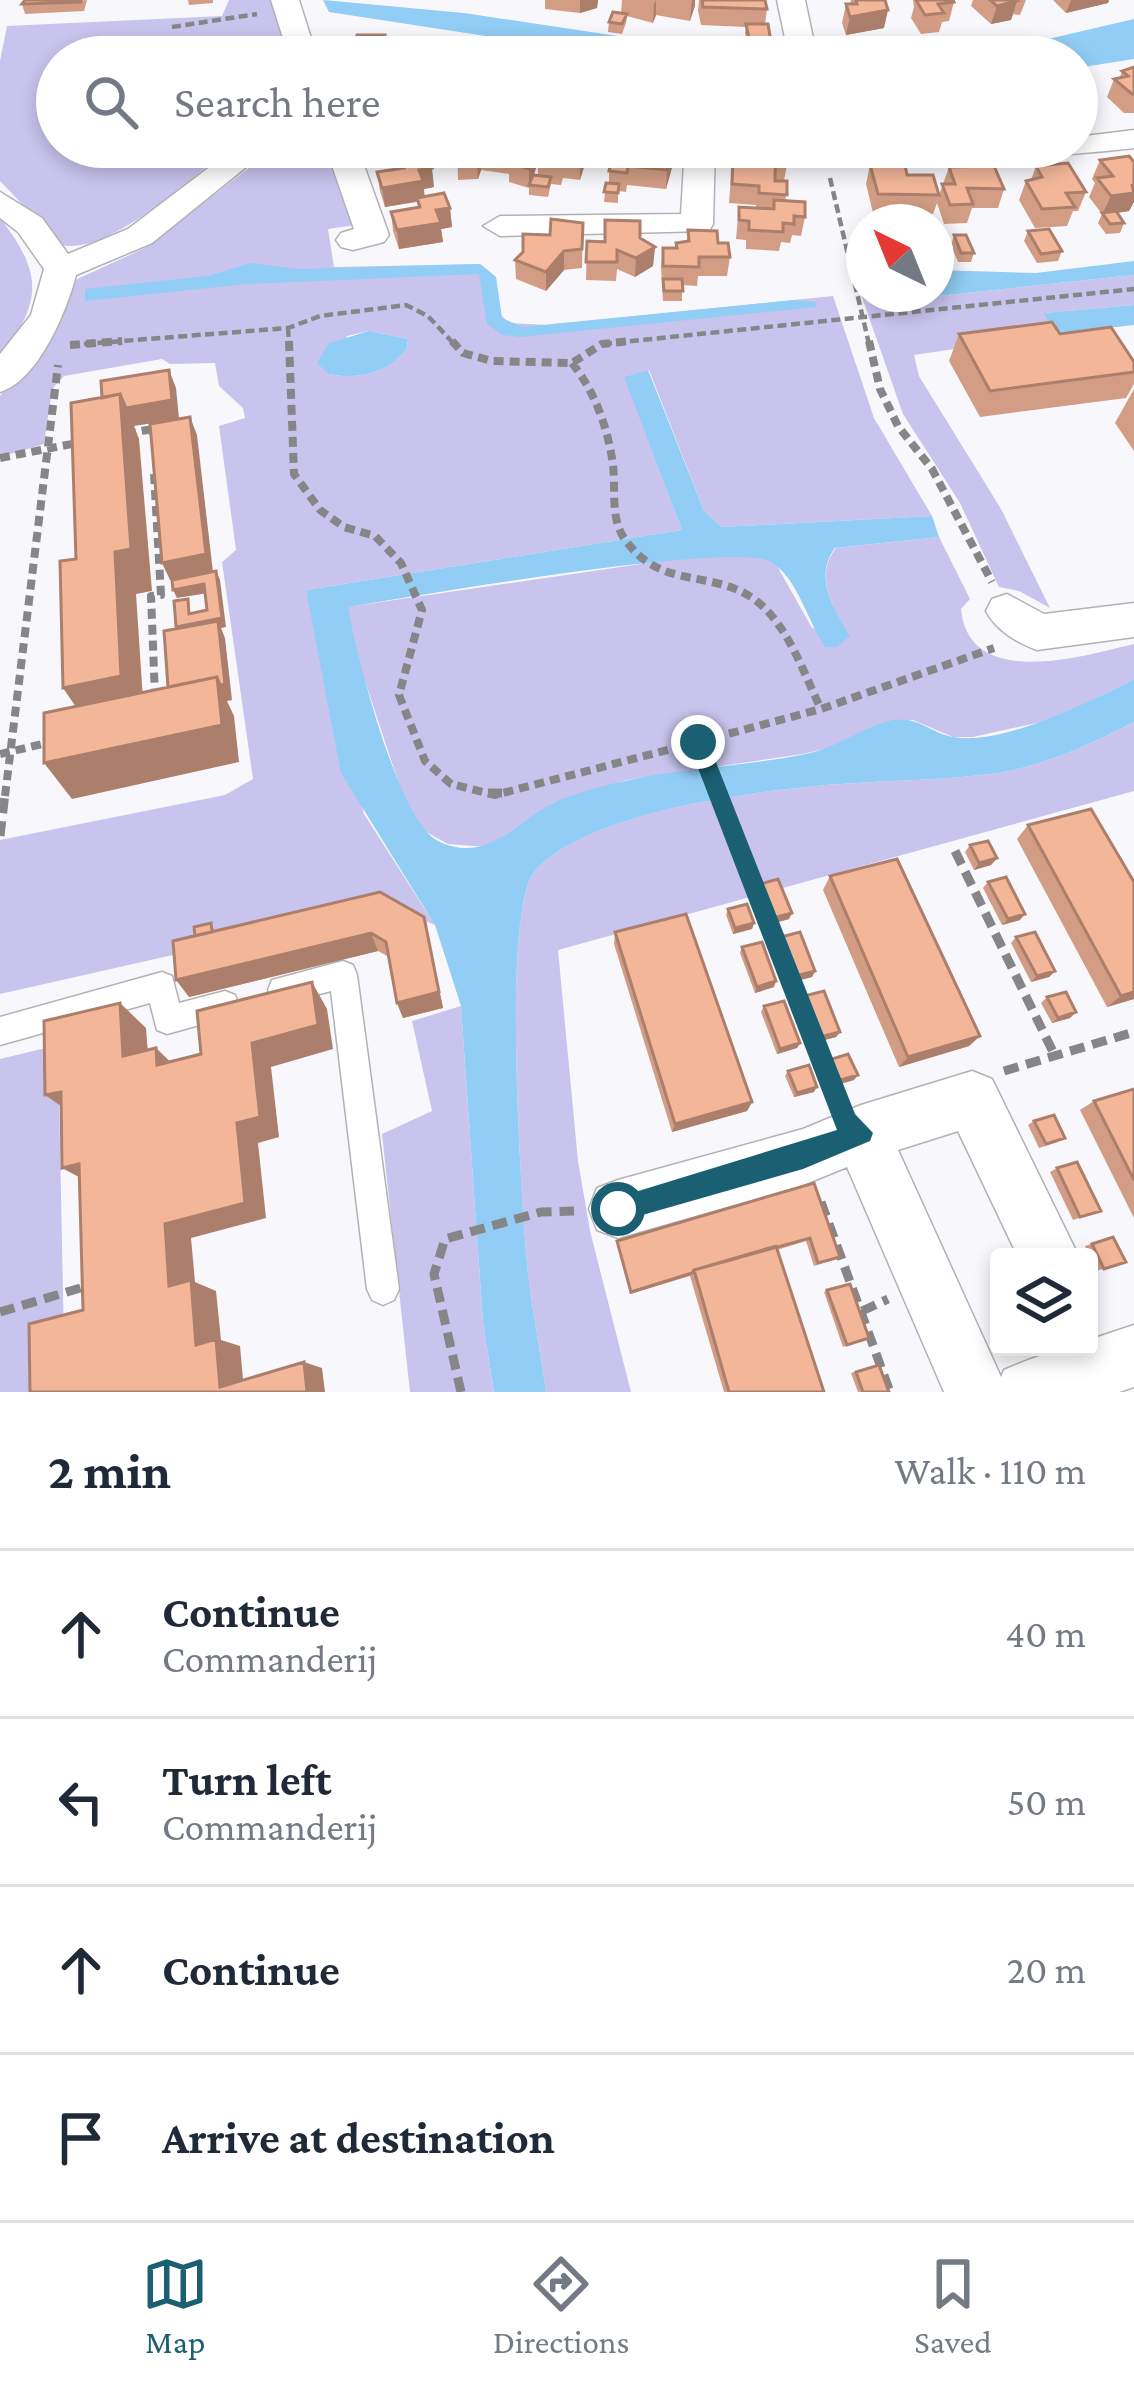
<!DOCTYPE html>
<meta charset="utf-8">
<style>
body{margin:0;font-family:"Crimson Pro",serif;background:#f2f2f3;color:#1f2937}
.controls{position:absolute;right:36px;bottom:36px;display:grid;overflow:hidden;border-radius:12px;box-shadow:0 6px 18px #0003}
.controls button{width:108px;height:108px;display:grid;place-items:center;padding:0;border:0;border-bottom:3px solid #e0e1e3;background:#fff;color:#1f2937;font:60px sans-serif}
.compass{position:absolute;left:846px;top:204px;width:108px;height:108px;border-radius:50%;background:#fff;box-shadow:0 6px 18px #0003;rotate:317deg}
.stop{position:absolute;width:36px;height:36px;margin:-27px;border:9px solid #1b6072;border-radius:50%;background:#fff}
.stop.end{background:#1b6072;border-color:#fff;box-shadow:0 3px 12px #0008}
.list{margin:0;padding:0;list-style:none}
h2{display:flex;justify-content:space-between;align-items:center;height:156px;margin:0;padding:0 48px;font-size:51px}
h2 small{font-size:39px;font-weight:400;color:#747a83}
.list li{display:grid;grid-template-columns:78px 1fr auto;gap:36px;align-items:center;box-sizing:border-box;height:168px;padding:0 48px;border-top:3px solid #e0e1e3}
.list b{display:block;font-size:45px;white-space:nowrap}
.list p{margin:0;font-size:39px;white-space:nowrap;color:#747a83}
.list em{font-size:39px;font-style:normal;color:#747a83}
.icon{flex:none;width:66px;height:66px;fill:none;stroke:currentColor;stroke-width:2;stroke-linecap:round;stroke-linejoin:round}
.map{position:relative;flex:none;width:1134px;height:1392px;overflow:hidden}
.search{position:absolute;background:#fff;box-shadow:0 6px 18px #0003;left:36px;right:36px;top:36px;height:132px;display:flex;align-items:center;gap:30px;box-sizing:border-box;padding:0 42px;border-radius:66px;color:#747a83;font-size:45px}
.sheet{height:828px;background:#fff}
nav{display:flex;justify-content:space-around;align-items:center;box-sizing:border-box;height:168px;border-top:3px solid #e0e1e3;background:#fff;font-size:33px;color:#747a83}
nav a{display:grid;justify-items:center;gap:6px}
nav .on{color:#1b6072}
.map>svg:first-child{display:block}
</style>
<div class="map">
<svg width="1134" height="1392" viewBox="0 0 1134 1392">
<rect width="100%" height="100%" fill="#f8f8fc"/>
<!-- green -->
<path fill="#c8c4ed" fill-rule="evenodd" d="M229,0H272L288,57H57V147H231C193,176 109,256 61,245L0,181V61L7,26L222,16Z
M276,147H339L356,225L328,229L334,267L480,264L496,277L499,313L509,323L549,325L833,296L874,418L932,516L722,527L704,511L649,370L625,377L682,530L306,590L364,814L435,925L390,906L0,994V840L225,795L253,779L222,562L236,550L219,426L245,418L243,408L219,386L215,363L170,364L162,359L64,376L52,389L44,444L0,457V396L39,345L73,281L145,248ZM369,331L408,339L407,348C388,373 358,380 329,374L347,336Z
M0,218C43,273 43,302 0,356Z
M1134,275V305L1045,313L1055,334L914,355L919,376L1001,509L1050,608L1019,591L999,587L960,503L903,414L860,292L889,294L900,300Z
M939,537L970,599L961,609C969,691 1083,656 1134,644V679L1055,719L973,737H953L913,720L874,726L837,746L803,754L627,780L553,803L487,847L448,844L421,829L403,796L361,669L347,607L702,555L762,557L776,564L812,628L849,636C834,608 813,577 836,548Z
M1134,722V791L558,950L578,1161L590,1231L631,1392H546C539,1341 528,1290 525,1239C521,1177 502,909 535,871C585,812 751,792 826,785C883,780 941,781 998,773C1044,766 1093,743 1134,722Z
M461,1006L483,1323L494,1392H410L382,1134L432,1111L412,1021Z
M58,1045L65,1392H0V1059Z"/>
<!-- water -->
<path fill="#91cdf4" d="M323,0L464,13L757,57H623L329,12Z
M1134,19V59L1077,68V57H914L1010,48Z
M1134,261V275L900,300L889,294H936V270L1036,273Z
M251,263L297,269L480,264L496,277L502,318L522,327L794,300L815,302L817,307L520,337L503,335L487,324L479,274L247,284L85,301V289L208,276Z
M1134,305V325L1055,334L1044,313Z
M369,331L408,339L407,348C389,373 358,380 329,374L317,363L329,343Z
M648,370L704,511L722,527L932,516L939,537L835,548C813,577 834,609 850,636L837,647H825C808,622 797,577 771,562C733,540 412,597 348,607C356,653 398,821 438,841C485,864 513,825 551,804C574,793 605,785 630,780C689,767 751,766 810,753C841,746 866,725 894,720C918,716 932,734 954,737C1003,746 1091,701 1134,679V722C1093,743 1044,766 998,773C941,781 883,780 826,785C751,792 586,812 535,871C502,909 521,1177 525,1239C528,1290 539,1341 546,1392H494L483,1323L461,1006L435,925L341,773L306,590L682,530L624,377Z"/>
<g fill="none" stroke-linecap="round" stroke-linejoin="round">
<defs>
<path id="lane" d="M343,961L353,965L357,975L399,1289L394,1300L383,1305L372,1300L367,1289L331,991L282,1004L272,1000L268,990L272,980Z
M162,972L172,976L179,1003L225,991L235,995L239,1005L235,1015L167,1034L157,1030L150,1003L0,1045V1017Z"/>
<path id="street" d="M271,0H299L317,57H289Z
M777,0H805L817,57H789Z
M1134,130V148C1077,155 750,182 721,147H1077V137Z
M236,147H271L152,243L76,275C67,311 38,381 0,392V354L31,315L44,269L18,232L0,218V192L42,218L68,254L128,229Z
M336,147H367L361,157L389,235L384,242L353,250L341,247L336,240L341,233L354,229L329,157Z
M685,147H715L713,224L709,231L500,236L483,226L500,216L681,214Z
M1007,594L1044,614L1134,603V637L1037,650C1017,643 996,630 986,611L992,599Z
M972,1071L992,1079L1079,1257H1018L958,1131L898,1150L1001,1377L1004,1370C1032,1358 1059,1347 1089,1347V1340L1134,1325V1387L1119,1392H944L847,1167L803,1185L618,1238L597,1230L589,1209L597,1188L618,1180L803,1129L861,1105Z"/>
</defs>
<!-- lane casing -->
<use href="#lane" stroke="#b2b2b6" stroke-width="3"/>
<!-- street casing -->
<use href="#street" stroke="#b2b2b6" stroke-width="3"/>
<!-- path-far2 -->
<path stroke="#868688" stroke-width="4.5" stroke-dasharray="9 4.5" stroke-linecap="butt" d="M172,27L257,14
M830,178L869,344
M288,328L289,344
M84,344L288,328L320,316L406,305L428,316L454,344
M603,344L1134,289"/>
<!-- path-far1 -->
<path stroke="#868688" stroke-width="8" stroke-dasharray="10 6" stroke-linecap="butt" d="M289,341L294,474L320,510L344,527L375,536L401,563L422,610L399,695L425,761L451,784L495,795L698,742L719,796
M452,341L463,353L492,361L572,363L602,344L632,341
M869,341L880,389L898,426L932,469L992,582
M70,345L122,341
M572,363C595,392 608,428 613,465C616,489 610,517 624,538C660,591 709,568 754,599C788,624 803,672 821,709
M126,434L152,429V435
M0,458L82,442
M154,474L161,595L151,596L155,696
M698,742L821,709L994,648
M0,754L51,742
M5,796L58,365"/>
<!-- path -->
<path stroke="#868688" stroke-width="9" stroke-dasharray="15 8" stroke-linecap="butt" d="M488,793H502
M718,793L837,1099
M0,836L5,793
M955,851L1055,1056
M1004,1071L1134,1032
M821,1202L890,1392
M862,1311L888,1299
M0,1312L87,1286
M461,1392L434,1274L445,1239L541,1212L574,1211"/>
<!-- lane -->
<use href="#lane" fill="#fff" fill-rule="evenodd"/>
<!-- street -->
<use href="#street" fill="#fff" fill-rule="evenodd"/>
</g>
<!-- wall -->
<path fill="#d29d84" d="M87,0L84,11L25,14L22,4Z
M188,0H213V3L189,5Z
M545,0H598L597,8L580,13L545,9Z
M622,0H695L690,21L656,15L653,23L627,16L626,23L622,34L608,32L609,22L621,13Z
M699,0H765L767,9L765,24L771,42L770,52H748L745,33L746,27L701,25L698,11Z
M851,0H885L884,28L846,35L842,23L846,4H850Z
M913,0H953L954,2L949,21L942,22L939,32L921,34L911,18L914,7Z
M973,0H1026L1020,15L1013,14L1011,20L991,24L971,6Z
M1053,0H1109L1108,3L1066,13Z
M1134,67V113H1124L1107,97L1114,79L1120,77L1122,71Z
M1077,76L1089,92L1084,104L1086,107L1079,126H1077Z
M372,147H438L437,151L422,149L417,158L434,187L424,189V197L450,208L452,227L441,229L443,242L399,249L393,231L391,212L418,207L417,202L385,207L380,191L377,172L402,168L401,164L399,158L374,155Z
M457,147L535,149L536,168L534,175H538V164L542,150L587,157L580,180L563,178L561,185L551,184L548,197L529,195V188L509,182V174L481,170L478,179L458,180Z
M674,147L673,164L666,189L627,185L626,192L618,191V203L604,202L606,183H609V171L629,155Z
M733,154L759,156L787,165L784,181L786,201L805,217L801,236L792,235L790,243L781,242L779,251L746,249V240L736,239L739,207L756,208V205L729,203Z
M1100,160L1134,202L1129,211L1117,213L1124,223L1120,233L1106,234L1098,223L1102,214L1089,197L1095,183L1092,179Z
M870,165L907,175L939,195L949,167L1004,189L998,208H972L967,223L944,224L937,203L933,214L873,213L866,184Z
M1036,166L1086,192L1078,211H1073L1067,226L1035,228L1019,200L1026,181L1031,180Z
M583,223L582,268L564,270L546,291L516,279L515,260L550,235Z
M688,230L718,243L730,257L727,276H698L697,286L682,285V301H663L661,267L663,248H676L687,241Z
M1028,231L1062,251L1058,261L1037,263L1024,241Z
M954,235L974,253L971,262H958L951,245Z
M640,238L655,247L653,266L635,277L617,269L616,281L586,280L587,241Z
M959,334H1060L1134,362V384L1126,398L980,417L949,361Z
M1134,389V451L1115,423Z
M1028,825L1134,999L1107,1007L1017,839Z
M970,845L997,858L991,865L974,870L965,852Z
M830,876L980,1036L969,1046L899,1067L823,890Z
M988,882L1020,920L1002,925L983,888Z
M760,884L789,919L771,924L758,891Z
M728,909L754,923L752,929L733,934L726,915Z
M424,917L443,1008L403,1018L397,1003L389,957L378,951L189,997L195,936L211,923L215,931Z
M615,932L752,1102L747,1111L672,1132L614,944Z
M781,937L815,971L812,977L793,982L778,943Z
M1016,937L1055,971L1049,977L1031,982L1011,943Z
M742,947L774,987L755,993L740,953Z
M804,996L840,1032L836,1037L817,1042L801,1001Z
M1047,997L1076,1012L1070,1018L1052,1023L1041,1003Z
M764,1006L800,1043L797,1048L777,1054L761,1012Z
M829,1060L854,1080L833,1086L826,1064Z
M788,1071L814,1092L794,1097L785,1076Z
M1134,1089V1218L1080,1110L1094,1101Z
M1034,1121L1058,1142L1039,1148L1028,1125Z
M1057,1168L1101,1211L1073,1220L1050,1172Z
M814,1183L836,1259L814,1266L806,1241L777,1250L824,1392H724L690,1276L630,1294L617,1241Z
M1113,1237L1126,1262L1096,1271L1085,1246Z
M827,1290L869,1338L843,1347L824,1292Z
M879,1365L889,1392H858L851,1373Z"/>
<!-- shaded-wall -->
<path fill="#ab7f6b" d="M580,0H598L597,8L580,13Z
M656,0V15L653,23L654,4Z
M692,0H695V6L690,21Z
M1071,0H1109L1108,3L1066,13Z
M1017,1L1011,20L991,24L997,6Z
M888,10L884,28L846,35L850,17Z
M412,147H421L414,164Z
M585,147H588L587,157L580,180V161Z
M674,147L673,164L666,189L667,170Z
M535,149L536,168L529,188V169Z
M480,151L481,170L478,179L477,160Z
M432,168L434,187L424,189L425,200L385,207L382,188L419,170Z
M1134,184V202L1129,211L1102,215L1111,196Z
M450,208L452,227L441,229L443,242L399,249L397,230L436,210Z
M655,247L653,266L635,277L636,258Z
M564,251V270L546,291V272Z
M169,370L176,388L179,419L134,426L139,439L152,591L136,594L144,715L89,726L63,688L115,552L120,394Z
M190,417L197,435L213,572L170,580L162,563Z
M216,571L220,580L226,627L221,628L225,638L232,700L227,701L234,716L239,762L72,799L44,763L177,711L180,635L176,627L222,618Z
M204,584L208,593L177,598L173,590Z
M997,858L991,865L974,870L979,863Z
M792,913L789,919L771,924L773,918Z
M1025,914L1020,920L1002,925L1008,919Z
M424,917L443,1008L403,1018L397,1003Z
M754,923L752,929L733,934L735,928Z
M371,933L378,951L189,997L176,980Z
M815,971L812,977L793,982L796,976Z
M1055,971L1049,977L1031,982L1037,976Z
M776,981L774,987L755,993L757,987Z
M312,982L327,1009L333,1049L271,1067L279,1137L258,1143L266,1218L191,1238L195,1282L216,1291L221,1340L240,1346L244,1391L220,1387L196,1345L169,1286L165,1224L237,1123L252,1043Z
M1134,992V999L1107,1007L1121,996Z
M120,1003L146,1028L150,1080L123,1056Z
M1076,1012L1070,1018L1052,1023L1058,1018Z
M840,1032L836,1037L817,1042L820,1037Z
M980,1036L969,1046L899,1067L908,1057Z
M800,1043L797,1048L777,1054L780,1049Z
M156,1048L181,1072L157,1065Z
M858,1075L854,1080L833,1086L837,1081Z
M817,1087L814,1092L794,1097L797,1093Z
M61,1092L77,1117L45,1095Z
M752,1102L747,1111L672,1132L675,1124Z
M79,1164L94,1185L62,1168Z
M692,1273L690,1275L630,1294L631,1292Z
M304,1362L322,1368L325,1392H307Z"/>
<!-- building -->
<path fill="#f4b699" stroke="#ab7f6b" stroke-width="3" d="M25,0H81V2L22,4Z
M702,0H765L767,9L703,7Z
M856,0H885L888,10L850,17L846,4H857Z
M916,0H953L954,2L938,4L944,13L925,15Z
M990,0H1015L1017,1L997,6Z
M613,12L627,14L622,24L609,22Z
M746,24H768L771,42L750,43Z
M357,35H385L383,45L402,46L399,57H351Z
M424,45L461,52L460,57H422Z
M533,45L557,47L553,57H507L512,50L530,52Z
M567,51L578,53L576,57H564Z
M1134,67V94H1132L1114,79L1128,76L1122,71Z
M1077,76L1089,92L1077,93Z
M1077,94L1086,107L1077,108Z
M457,147H524L535,149L529,169L508,163L511,155L480,151L477,160L457,161Z
M558,147H585L580,161L563,159L561,166L538,164L542,150L556,151Z
M631,147H674L667,170L628,166L627,173L609,171L613,154L629,155Z
M760,149L788,151L787,165L776,164L775,172V181H787V195L759,193V186L732,184L733,154L760,156Z
M428,156L432,168L419,170L423,181L382,188L377,172L404,168L401,160Z
M1129,156L1134,162V184L1132,185L1134,193L1111,196L1097,178L1113,176L1100,160Z
M1068,163L1086,192L1066,193L1075,207L1042,209L1026,181L1042,177L1036,166Z
M870,165H905L907,175H933L939,195L878,194Z
M994,166L1004,189L967,188L973,204L950,205L942,184H955L949,167Z
M533,175L551,177L548,187L529,185Z
M606,183L619,184L618,193L604,192Z
M444,193L450,208L436,210L441,223L397,230L391,212L420,207L417,198Z
M774,200L805,202V217L794,216V224L783,223V232L749,230V221L739,220V207L774,209Z
M1116,211L1124,223L1110,224L1102,213Z
M551,219L583,223L582,249L564,251L546,272L515,260L523,252V234L550,235Z
M605,220L640,221V238L655,247L636,258L617,250V262H586L587,241L605,242Z
M1049,229L1062,251L1041,254L1028,231Z
M688,230L717,231L718,243H728L730,257H699V267L663,266V248H677L676,243L689,241Z
M954,235H966L974,253H961Z
M663,279H682L683,291H664Z
M1052,322L1060,334L1111,327L1134,362V372L990,391L959,334Z
M169,370L172,400L126,408L120,394L102,398L101,381Z
M120,394L131,549L115,552L121,676L63,688L60,561L76,559L71,403Z
M190,417L206,554L162,563L150,424Z
M216,571L222,618L176,627L174,601L188,599L189,614L207,610L204,584L173,590L172,580Z
M218,621L225,684L220,685L217,677L168,687L164,631Z
M217,677L222,725L44,763V713Z
M1091,809L1134,882V992L1121,996L1028,825Z
M988,841L997,858L979,863L970,845Z
M897,859L980,1036L908,1057L830,876Z
M1006,877L1025,914L1008,919L988,882Z
M778,879L792,913L773,918L760,884Z
M380,892L424,917L439,992L397,1003L386,942L371,933L176,980L173,941Z
M747,904L754,923L735,928L728,909Z
M686,914L752,1102L675,1124L615,932Z
M211,923L212,932L195,936L194,927Z
M800,932L815,971L796,976L781,937Z
M1035,932L1055,971L1037,976L1016,937Z
M762,942L776,981L757,987L742,947Z
M312,982L318,1025L252,1043L260,1117L237,1123L245,1203L165,1224L169,1286L191,1280L196,1345L216,1339L220,1387L304,1362L307,1392H30L29,1324L83,1310L79,1164L62,1168L61,1092L45,1095L44,1021L120,1003L123,1056L156,1048L157,1065L201,1054L197,1011Z
M824,991L840,1032L820,1037L804,996Z
M1066,992L1076,1012L1058,1018L1047,997Z
M784,1001L800,1043L780,1049L764,1006Z
M848,1054L858,1075L837,1081L829,1060Z
M809,1065L817,1087L797,1093L788,1071Z
M1134,1089V1180L1094,1101Z
M1054,1115L1065,1138L1046,1144L1034,1121Z
M1077,1162L1101,1211L1080,1217L1057,1168Z
M814,1183L840,1257L818,1263L810,1238L694,1270L692,1273L631,1292L617,1241Z
M1113,1237L1126,1262L1104,1269L1092,1244Z
M776,1246L824,1392H729L694,1270Z
M850,1284L869,1338L847,1345L827,1290Z
M879,1365L889,1392H863L856,1372Z"/>
<!-- route -->
<path fill="#1b6072" d="M698,734L708,742L855,1114L873,1133L870,1141L803,1169L618,1222L609,1218L605,1209L609,1200L837,1130L688,742Z"/>
</svg>
<div class="controls">
<button><svg class="icon" aria-label="layers" viewBox="0 0 24 24"><path d="M12 4l9 5-9 5-9-5zM3 14l9 5 9-5"/></svg></button>
</div>
<svg class="compass" viewBox="-18 -18 36 36"><path d="M0-13l5 13h-10z" fill="#e53935"/><path d="M0 13l5-13h-10z" fill="#747a83"/></svg>
<div class="stop" style="left:618px;top:1209px"></div>
<div class="stop end" style="left:698px;top:742px"></div>
<div class="search"><svg class="icon" aria-label="search" viewBox="0 0 24 24"><circle cx="10" cy="10" r="6"/><path d="M15 15l6 6"/></svg>Search here</div>
</div>
<section class="sheet">
<h2>2 min<small>Walk · 110 m</small></h2>
<ul class="list">
<li><svg class="icon" aria-label="ahead" viewBox="0 0 24 24"><path d="M12 20V5M6 11l6-6 6 6"/></svg><div><b>Continue</b><p>Commanderij</p></div><em>40 m</em></li>
<li><svg class="icon" aria-label="left" viewBox="0 0 24 24"><path d="M17 20v-9H6M10 6l-5 5 5 5"/></svg><div><b>Turn left</b><p>Commanderij</p></div><em>50 m</em></li>
<li><svg class="icon" aria-label="ahead" viewBox="0 0 24 24"><path d="M12 20V5M6 11l6-6 6 6"/></svg><div><b>Continue</b></div><em>20 m</em></li>
<li><svg class="icon" aria-label="arrive" viewBox="0 0 24 24"><path d="M6 21V4h12l-3 4 3 4H6"/></svg><div><b>Arrive at destination</b></div></li>
</ul>
</section>
<nav>
<a class="on"><svg class="icon" aria-label="map" viewBox="0 0 24 24"><path d="M3 6l6-2 6 2 6-2v14l-6 2-6-2-6 2zM9 4v14M15 6v14"/></svg>Map</a>
<a><svg class="icon" aria-label="directions" viewBox="0 0 24 24"><path d="M12 3l9 9-9 9-9-9zM9 14v-3h6M13 9l2 2-2 2"/></svg>Directions</a>
<a><svg class="icon" aria-label="saved" viewBox="0 0 24 24"><path d="M7 4h10v16l-5-4-5 4z"/></svg>Saved</a>
</nav>
